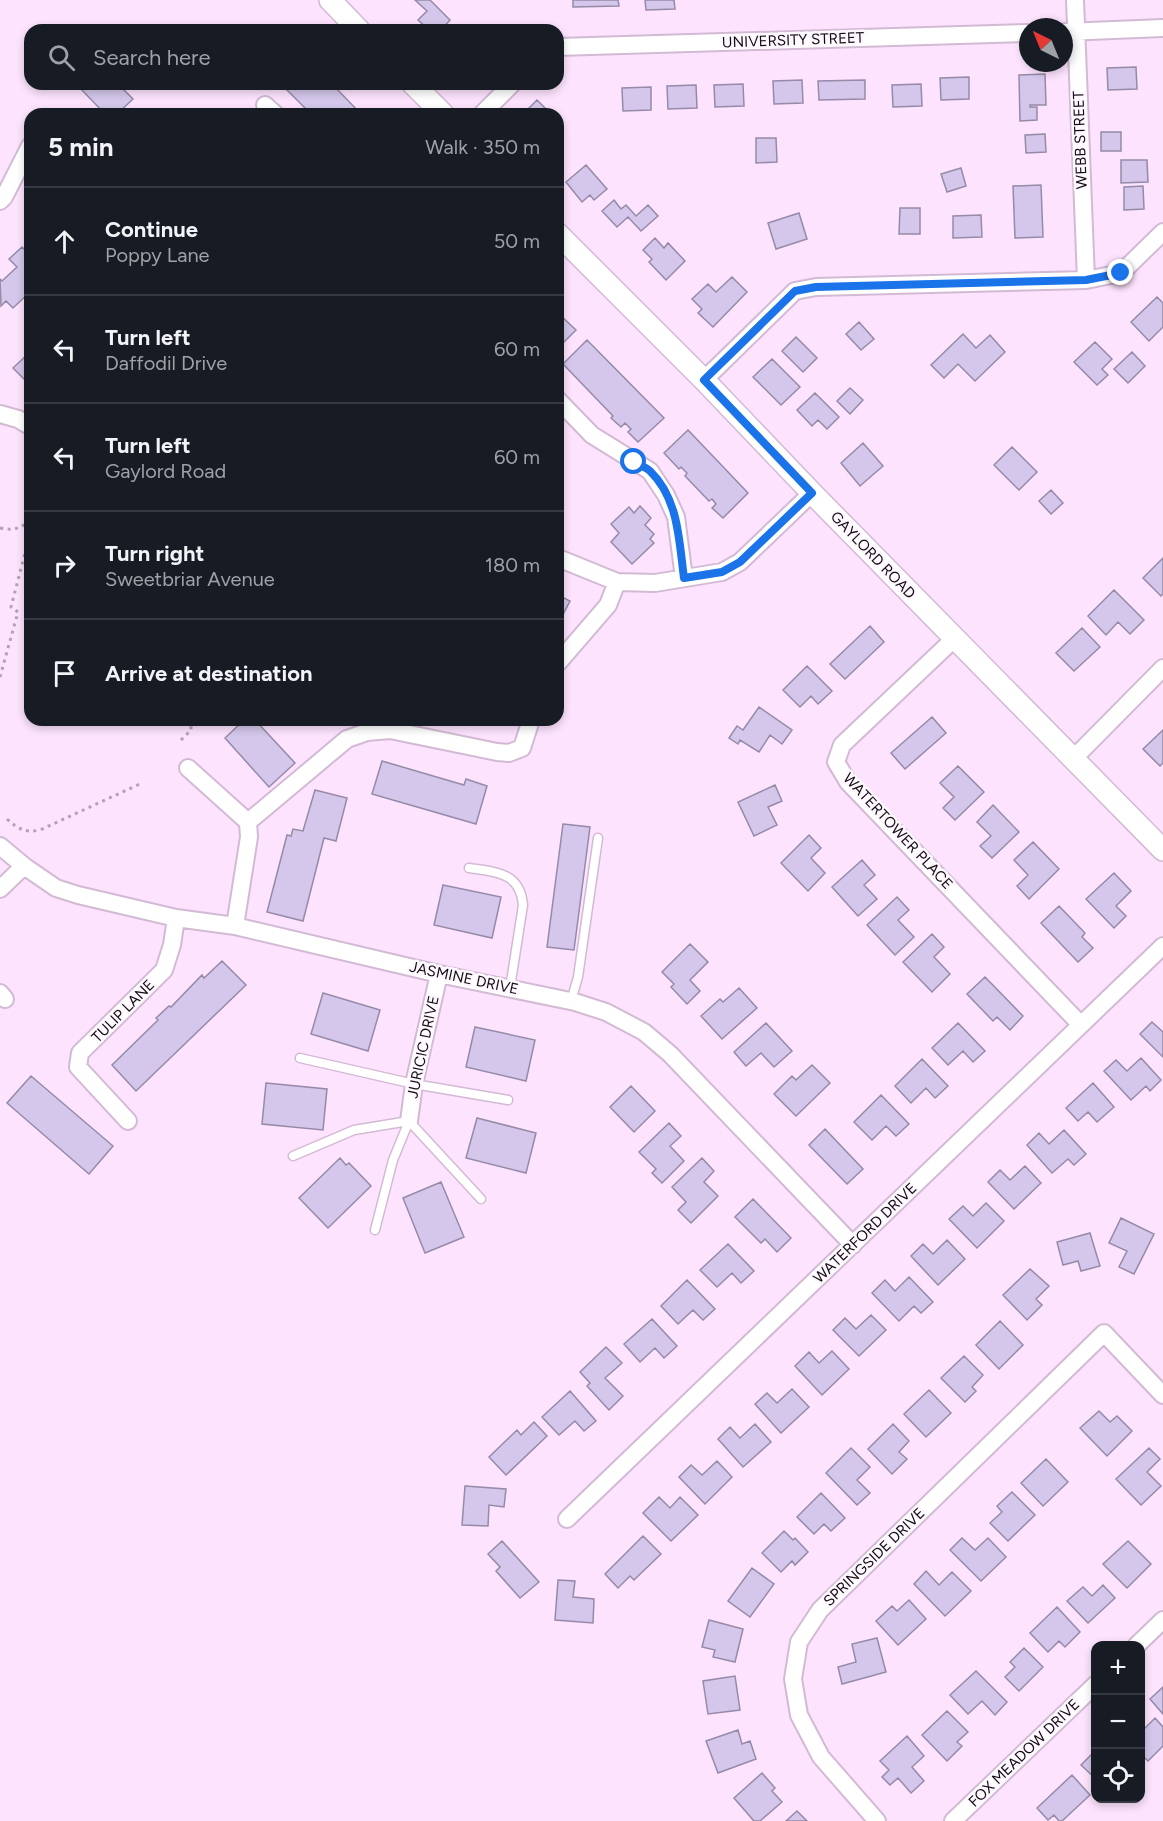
<!DOCTYPE html>
<meta charset="utf-8">
<style>
body{margin:0;font-family:Figtree,sans-serif;background:#20242c;color:#f1f3f6}
.controls{position:absolute;right:18px;bottom:18px;display:grid;overflow:hidden;border-radius:12px;box-shadow:0 3px 9px #0003}
.controls button{width:54px;height:54px;display:grid;place-items:center;padding:0;border:0;border-bottom:2px solid #363941;background:#171b24;color:#f1f3f6;font:30px sans-serif}
.compass{position:absolute;left:1019px;top:18px;width:54px;height:54px;border-radius:50%;background:#171b24;box-shadow:0 3px 9px #0003;rotate:317deg}
.stop{position:absolute;width:18px;height:18px;margin:-14px;border:4px solid #1a73e8;border-radius:50%;background:#fff}
.stop.end{background:#1a73e8;border-color:#fff;box-shadow:0 2px 6px #0008}
.list{margin:0;padding:0;list-style:none}
h2{display:flex;justify-content:space-between;align-items:center;height:78px;margin:0;padding:0 24px;font-size:26px}
h2 small{font-size:20px;font-weight:400;color:#9ea1a6}
.list li{display:grid;grid-template-columns:39px 1fr auto;gap:18px;align-items:center;box-sizing:border-box;height:108px;padding:0 24px;border-top:2px solid #363941}
.list b{display:block;font-size:22px;white-space:nowrap}
.list p{margin:0;font-size:20px;white-space:nowrap;color:#9ea1a6}
.list em{font-size:20px;font-style:normal;color:#9ea1a6}
.icon{flex:none;width:33px;height:33px;fill:none;stroke:currentColor;stroke-width:2;stroke-linecap:round;stroke-linejoin:round}
.map{position:relative;flex:none;width:1163px;height:1821px;overflow:hidden}
.search{position:absolute;background:#171b24;box-shadow:0 3px 9px #0003;left:24px;top:24px;width:540px;height:66px;display:flex;align-items:center;gap:15px;box-sizing:border-box;padding:0 21px;border-radius:18px;color:#9ea1a6;font-size:22px}
.panel{position:absolute;background:#171b24;box-shadow:0 3px 9px #0003;left:24px;top:108px;width:540px;height:618px;border-radius:18px}
.map>svg:first-child{display:block}
</style>
<div class="map">
<svg width="1163" height="1821" viewBox="0 0 1163 1821">
<rect width="100%" height="100%" fill="#fde3fe"/>
<!-- building -->
<path fill="#d4c7eb" stroke="#958aa8" stroke-width="1.5" d="M415,0H430L450,20L441,30H429L418,20L427,11Z
M573,0H618L619,6L573,7Z
M645,0H674L675,9L646,10Z
M1136,67L1137,89L1108,90L1107,68Z
M1045,74L1046,105H1030V107H1037V120L1020,121L1019,75Z
M969,77V99L941,100L940,78Z
M802,80L803,103L774,104L773,81Z
M865,80V99L819,100L818,81Z
M84,84H118L133,99L117,114H105L80,88Z
M289,84H332L361,114H311L285,88Z
M743,84L744,106L715,107L714,85Z
M921,84L922,106L893,107L892,85Z
M696,85L697,108L668,109L667,86Z
M651,87V110L623,111L622,88Z
M537,100L551,114H523Z
M1101,132H1121V151H1101Z
M1045,134L1046,152L1026,153L1025,135Z
M756,138H776L777,162L756,163Z
M1121,160H1147L1148,182L1121,183Z
M586,165L607,189L594,200L590,195L582,202L566,182Z
M961,168L966,186L947,192L941,174Z
M1041,185L1043,237L1015,238L1013,186Z
M1143,186L1144,209L1124,210V187Z
M614,200L621,209L626,205L636,216L648,205L658,216L641,231L628,217L617,227L602,211Z
M900,208H920V234H899Z
M799,213L807,239L776,249L768,223Z
M981,215L982,237L953,238V216Z
M655,238L664,248L668,243L685,261L666,280L649,262L652,259L643,250Z
M22,247L30,255V292L13,308L6,301L1,306L0,279L2,281L17,267L9,259Z
M732,277L747,292L713,327L698,313L702,309L692,299L708,284L716,292Z
M1157,297L1163,303V327L1149,341L1131,322Z
M558,313L576,330L558,348Z
M859,322L874,339L861,350L846,334Z
M963,334L976,348L990,335L1005,352L975,381L958,364L944,378L931,365Z
M796,337L817,358L803,372L782,351Z
M587,340L664,418L638,442L628,432L631,429L625,423L621,427L611,418L613,416L563,364Z
M1095,342L1112,359L1102,369L1108,375L1097,385L1074,362Z
M30,352V385L13,368Z
M1132,352L1145,366L1128,383L1114,369Z
M772,359L800,387L781,405L753,377Z
M850,388L863,400L850,414L837,401Z
M815,393L839,417L827,429L818,420L812,426L797,410Z
M688,430L748,493L723,518L712,508L716,504L712,499L709,501L685,476L687,473L681,467L679,469L664,453Z
M863,443L883,466L860,486L841,463Z
M1012,447L1037,472L1019,490L994,465Z
M1051,490L1063,503L1051,514L1039,501Z
M640,506L651,518L645,525L654,534L650,539L654,543L632,564L611,542L619,533L611,524L629,507L634,513Z
M1163,558V594L1161,596L1143,578Z
M1114,590L1144,620L1130,634L1118,622L1106,635L1088,616Z
M558,595L570,601L558,624Z
M870,626L884,642L845,679L830,664Z
M1082,628L1100,647L1074,671L1056,653Z
M807,666L832,691L818,704L811,696L800,707L783,690Z
M759,707L792,730L782,744L770,735L759,752L740,740L738,744L729,738L737,726L743,730Z
M932,717L946,733L905,769L891,753Z
M244,720H255L295,763L269,787L225,738Z
M1163,730V763L1160,766L1143,749Z
M382,761L464,785L466,779L487,786L476,824L372,794Z
M958,766L984,792L955,820L943,808L954,797L940,783Z
M775,785L782,801L768,807L777,825L754,836L738,802Z
M315,790L347,798L336,841L324,838L303,921L267,912L287,835L291,836L293,829L303,831Z
M993,805L1019,832L992,858L980,846L991,836L977,822Z
M563,824L590,827L574,950L547,947Z
M809,835L821,848L811,858L825,873L808,891L781,863Z
M1033,842L1059,869L1029,899L1017,886L1028,875L1014,860Z
M862,860L875,875L864,885L877,899L858,916L832,887Z
M1114,873L1131,891L1116,906L1126,916L1114,928L1086,899Z
M443,885L501,897L492,938L434,925Z
M897,897L909,910L898,920L914,937L895,955L867,925Z
M1059,906L1085,933L1082,937L1093,948L1078,962L1041,923Z
M932,934L944,947L934,957L950,974L932,992L903,962Z
M690,944L708,962L690,980L700,991L687,1004L671,987L674,984L662,972Z
M222,961L246,985L136,1091L112,1065L158,1020L156,1018L169,1006L171,1007L202,975L204,978Z
M985,977L1023,1016L1010,1030L997,1017L993,1021L967,994Z
M739,988L757,1008L722,1039L701,1016L720,999L723,1002Z
M323,993L380,1010L368,1051L311,1034Z
M1152,1022L1163,1032V1057L1140,1034Z
M766,1023L792,1051L774,1067L761,1053L746,1066L734,1052Z
M958,1023L985,1051L973,1062L963,1051L948,1065L932,1048Z
M475,1027L535,1040L526,1081L466,1067Z
M1141,1058L1161,1080L1150,1091L1146,1086L1131,1100L1104,1071L1116,1060L1127,1071Z
M922,1059L948,1086L935,1098L926,1088L911,1103L895,1086Z
M812,1065L830,1083L796,1116L774,1094L792,1076L796,1080Z
M31,1076L113,1146L89,1174L7,1103Z
M266,1083L327,1089L323,1130L262,1124Z
M1093,1083L1114,1107L1097,1122L1088,1112L1078,1121L1066,1108Z
M631,1086L655,1111L634,1132L610,1107Z
M881,1095L909,1124L896,1136L886,1126L872,1140L854,1122Z
M477,1118L536,1133L526,1173L466,1158Z
M669,1123L681,1136L670,1146L684,1161L662,1183L652,1173L656,1169L639,1152Z
M825,1129L863,1169L847,1184L809,1145Z
M1064,1130L1086,1154L1074,1165L1068,1159L1052,1173L1027,1145L1039,1133L1049,1144Z
M340,1158L346,1165L349,1163L371,1186L328,1228L299,1198Z
M702,1158L714,1171L704,1182L718,1196L691,1223L678,1210L686,1202L672,1187Z
M1025,1166L1041,1183L1014,1209L988,1182L1000,1170L1010,1180Z
M441,1182L464,1237L425,1253L403,1198Z
M753,1199L791,1238L777,1252L765,1239L761,1243L735,1217Z
M986,1203L1004,1221L977,1248L949,1219L963,1206L973,1216Z
M1121,1218L1154,1234L1134,1274L1119,1267L1127,1251L1109,1243Z
M1090,1233L1100,1266L1081,1271L1078,1261L1063,1265L1057,1242Z
M947,1240L965,1259L938,1285L911,1256L923,1244L933,1254Z
M728,1244L754,1271L741,1283L732,1273L717,1287L700,1270Z
M1030,1269L1049,1286L1036,1299L1042,1305L1027,1320L1003,1295Z
M909,1277L933,1302L921,1313L914,1306L899,1321L872,1293L885,1280L895,1291Z
M687,1280L715,1309L703,1320L693,1310L678,1324L661,1306Z
M871,1315L886,1330L859,1356L833,1330L845,1318L856,1329Z
M652,1319L677,1346L664,1358L655,1348L640,1362L624,1344Z
M1000,1321L1023,1345L999,1369L976,1345Z
M606,1347L622,1363L605,1378L623,1396L609,1410L587,1386L590,1383L580,1372Z
M832,1351L849,1369L822,1395L795,1366L809,1352L819,1363Z
M964,1356L983,1375L972,1387L976,1391L965,1402L941,1378Z
M792,1389L809,1407L781,1433L755,1404L767,1393L777,1403Z
M929,1390L951,1413L926,1437L904,1414Z
M570,1391L596,1421L584,1431L575,1421L559,1435L542,1417Z
M1099,1411L1110,1422L1117,1416L1132,1431L1107,1456L1080,1428Z
M534,1422L547,1436L506,1475L489,1457L517,1430L521,1435Z
M755,1424L771,1442L743,1467L718,1439L730,1427L740,1438Z
M893,1424L909,1441L899,1452L907,1459L892,1474L868,1449Z
M851,1448L870,1467L857,1480L870,1493L857,1505L826,1473Z
M1149,1448L1160,1459L1147,1472L1161,1486L1141,1505L1116,1479Z
M1046,1459L1068,1482L1043,1506L1021,1483Z
M717,1461L732,1477L705,1504L679,1477L691,1465L702,1475Z
M465,1486L506,1489L504,1507L489,1505L488,1526L462,1525Z
M1012,1492L1035,1515L1008,1541L990,1523L1002,1512L997,1506Z
M821,1493L845,1518L831,1531L824,1524L814,1534L797,1517Z
M659,1497L670,1508L680,1497L698,1515L671,1541L643,1513Z
M784,1531L793,1540L795,1538L808,1552L795,1565L792,1561L781,1572L762,1553Z
M643,1536L661,1554L634,1580L630,1576L618,1588L605,1574Z
M962,1538L975,1550L988,1538L1006,1557L981,1581L950,1550Z
M502,1541L539,1582L520,1598L496,1571L500,1567L488,1554Z
M1128,1541L1151,1564L1127,1588L1103,1564Z
M752,1568L774,1584L750,1617L728,1601Z
M926,1571L939,1585L952,1572L971,1591L945,1616L914,1584Z
M558,1580L575,1581L573,1597L594,1599L593,1623L555,1620Z
M1103,1585L1115,1598L1088,1623L1067,1601L1083,1587L1092,1596Z
M909,1600L926,1619L898,1645L876,1621L892,1606L897,1611Z
M1057,1607L1080,1632L1065,1647L1059,1641L1048,1652L1030,1633Z
M709,1620L743,1629L735,1662L713,1657L715,1650L702,1647Z
M877,1638L886,1672L842,1684L838,1667L856,1662L852,1644Z
M1024,1648L1043,1667L1019,1691L1005,1677L1015,1667L1010,1662Z
M976,1671L1007,1702L995,1715L982,1701L968,1714L950,1695Z
M735,1676L740,1710L708,1714L703,1681Z
M1163,1687V1714L1150,1699Z
M947,1711L968,1732L957,1742L962,1746L947,1761L922,1735Z
M1155,1718L1163,1727V1746L1148,1761L1140,1753V1729L1142,1731Z
M738,1730L742,1744L750,1741L756,1759L718,1773L706,1741Z
M907,1736L924,1756L912,1767L924,1781L911,1793L898,1778L890,1785L882,1777L889,1770L880,1761Z
M1093,1753L1096,1755V1779L1081,1765Z
M762,1773L775,1788L772,1791L782,1802L760,1821H754L734,1798Z
M1072,1775L1090,1795L1062,1821H1059L1054,1815L1048,1820L1037,1808Z
M797,1811L807,1821H786Z"/>
<g fill="none" stroke-linecap="round" stroke-linejoin="round">
<defs>
<path id="service" d="M469,868C496,872 520,872 523,905L510,988
M571,1001L578,977L598,838
M300,1058L414,1084L508,1100
M409,1121L481,1199
M293,1156L354,1130L409,1121
M375,1230L393,1160L409,1121"/>
<path id="minor" d="M1075,0L1086,280
M1065,32L1163,28
M558,47L1028,33
M265,105L275,114
M482,114L512,84
M0,201L4,197L30,146
M704,380L795,291L816,287L1086,280L1121,273L1163,232
M558,400L592,435L650,471L666,495L676,517L684,578
M0,414L18,419L30,426
M558,558L617,582L655,583L722,572L740,562L812,493
M955,638L842,745L836,762L848,782L1081,1025
M558,663L608,605L617,582
M1074,758L1163,668
M188,768L248,822
M0,846L24,866L56,888L78,895L176,918L235,926L439,974L575,1002L606,1012L644,1032L670,1054L853,1245
M0,889L24,866
M235,926L249,837L248,822L347,739L367,732L390,730L497,752L509,753L522,748L531,720
M0,993L5,999
M128,1121L78,1067L80,1053L164,970L172,945L176,918
M409,1121L414,1084L439,974
M567,1519L1163,946
M1136,1646L1163,1620
M877,1821L821,1757L799,1715L793,1679L799,1642L820,1610L1104,1333L1163,1395
M953,1821L1096,1684"/>
<path id="tertiary" d="M330,0L359,30
M413,84L443,114
M558,234L704,380L812,493L1163,850"/>
</defs>
<!-- service casing -->
<use href="#service" stroke="#d3bad4" stroke-width="11"/>
<!-- minor casing -->
<use href="#minor" stroke="#d3bad4" stroke-width="20"/>
<!-- tertiary casing -->
<use href="#tertiary" stroke="#d3bad4" stroke-width="24"/>
<!-- path -->
<path stroke="#b5a1b6" stroke-width="3" stroke-dasharray="3 4.5" stroke-linecap="butt" d="M0,528C14,531 20,528 30,521
M0,677L18,612L11,607L25,553L30,550
M181,740L191,730V726L186,720
M7,819C18,829 25,833 40,830L142,783"/>
<!-- service -->
<use href="#service" stroke="#fff" stroke-width="8"/>
<!-- minor -->
<use href="#minor" stroke="#fff" stroke-width="16"/>
<!-- tertiary -->
<use href="#tertiary" stroke="#fff" stroke-width="21"/>
</g>
<g fill="none" stroke-linecap="round" stroke-linejoin="round">
<!-- route -->
<path stroke="#1a73e8" stroke-width="8" d="M634,462C639,465 646,467 650,471C679,499 679,542 684,578L722,572L740,562L812,493L704,380L795,291L816,287L1086,280L1121,273"/>
</g>
<g text-anchor="middle" dominant-baseline="central" stroke-width="5" stroke-linejoin="round" paint-order="stroke">
<!-- street labels -->
<g font-size="15" fill="#130b13" stroke="#fdf8fe">
<text transform="translate(793 40) rotate(-2)">UNIVERSITY STREET</text>
<text transform="translate(1080 140) rotate(-92)">WEBB STREET</text>
<text transform="translate(873 555) rotate(46)">GAYLORD ROAD</text>
<text transform="translate(898 831) rotate(47)">WATERTOWER PLACE</text>
<text transform="translate(464 978) rotate(12)">JASMINE DRIVE</text>
<text transform="translate(123 1011) rotate(-45)">TULIP LANE</text>
<text transform="translate(423 1047) rotate(-78)">JURICIC DRIVE</text>
<text transform="translate(865 1233) rotate(-44)">WATERFORD DRIVE</text>
<text transform="translate(874 1557) rotate(-44)">SPRINGSIDE DRIVE</text>
<text transform="translate(1024 1753) rotate(-44)">FOX MEADOW DRIVE</text>
</g>
</g>
</svg>
<div class="controls">
<button>+</button>
<button>−</button>
<button><svg class="icon" aria-label="locate" viewBox="0 0 24 24"><circle cx="12" cy="12" r="6"/><path d="M12 2v4M12 18v4M2 12h4M18 12h4"/></svg></button>
</div>
<svg class="compass" viewBox="-18 -18 36 36"><path d="M0-13l5 13h-10z" fill="#e53935"/><path d="M0 13l5-13h-10z" fill="#9ea1a6"/></svg>
<div class="stop" style="left:634px;top:462px"></div>
<div class="stop end" style="left:1121px;top:273px"></div>
<div class="search"><svg class="icon" aria-label="search" viewBox="0 0 24 24"><circle cx="10" cy="10" r="6"/><path d="M15 15l6 6"/></svg>Search here</div>
<section class="panel">
<h2>5 min<small>Walk · 350 m</small></h2>
<ul class="list">
<li><svg class="icon" aria-label="ahead" viewBox="0 0 24 24"><path d="M12 20V5M6 11l6-6 6 6"/></svg><div><b>Continue</b><p>Poppy Lane</p></div><em>50 m</em></li>
<li><svg class="icon" aria-label="left" viewBox="0 0 24 24"><path d="M17 20v-9H6M10 6l-5 5 5 5"/></svg><div><b>Turn left</b><p>Daffodil Drive</p></div><em>60 m</em></li>
<li><svg class="icon" aria-label="left" viewBox="0 0 24 24"><path d="M17 20v-9H6M10 6l-5 5 5 5"/></svg><div><b>Turn left</b><p>Gaylord Road</p></div><em>60 m</em></li>
<li><svg class="icon" aria-label="right" viewBox="0 0 24 24"><path d="M7 20v-9h11M14 6l5 5-5 5"/></svg><div><b>Turn right</b><p>Sweetbriar Avenue</p></div><em>180 m</em></li>
<li><svg class="icon" aria-label="arrive" viewBox="0 0 24 24"><path d="M6 21V4h12l-3 4 3 4H6"/></svg><div><b>Arrive at destination</b></div></li>
</ul>
</section>
</div>
